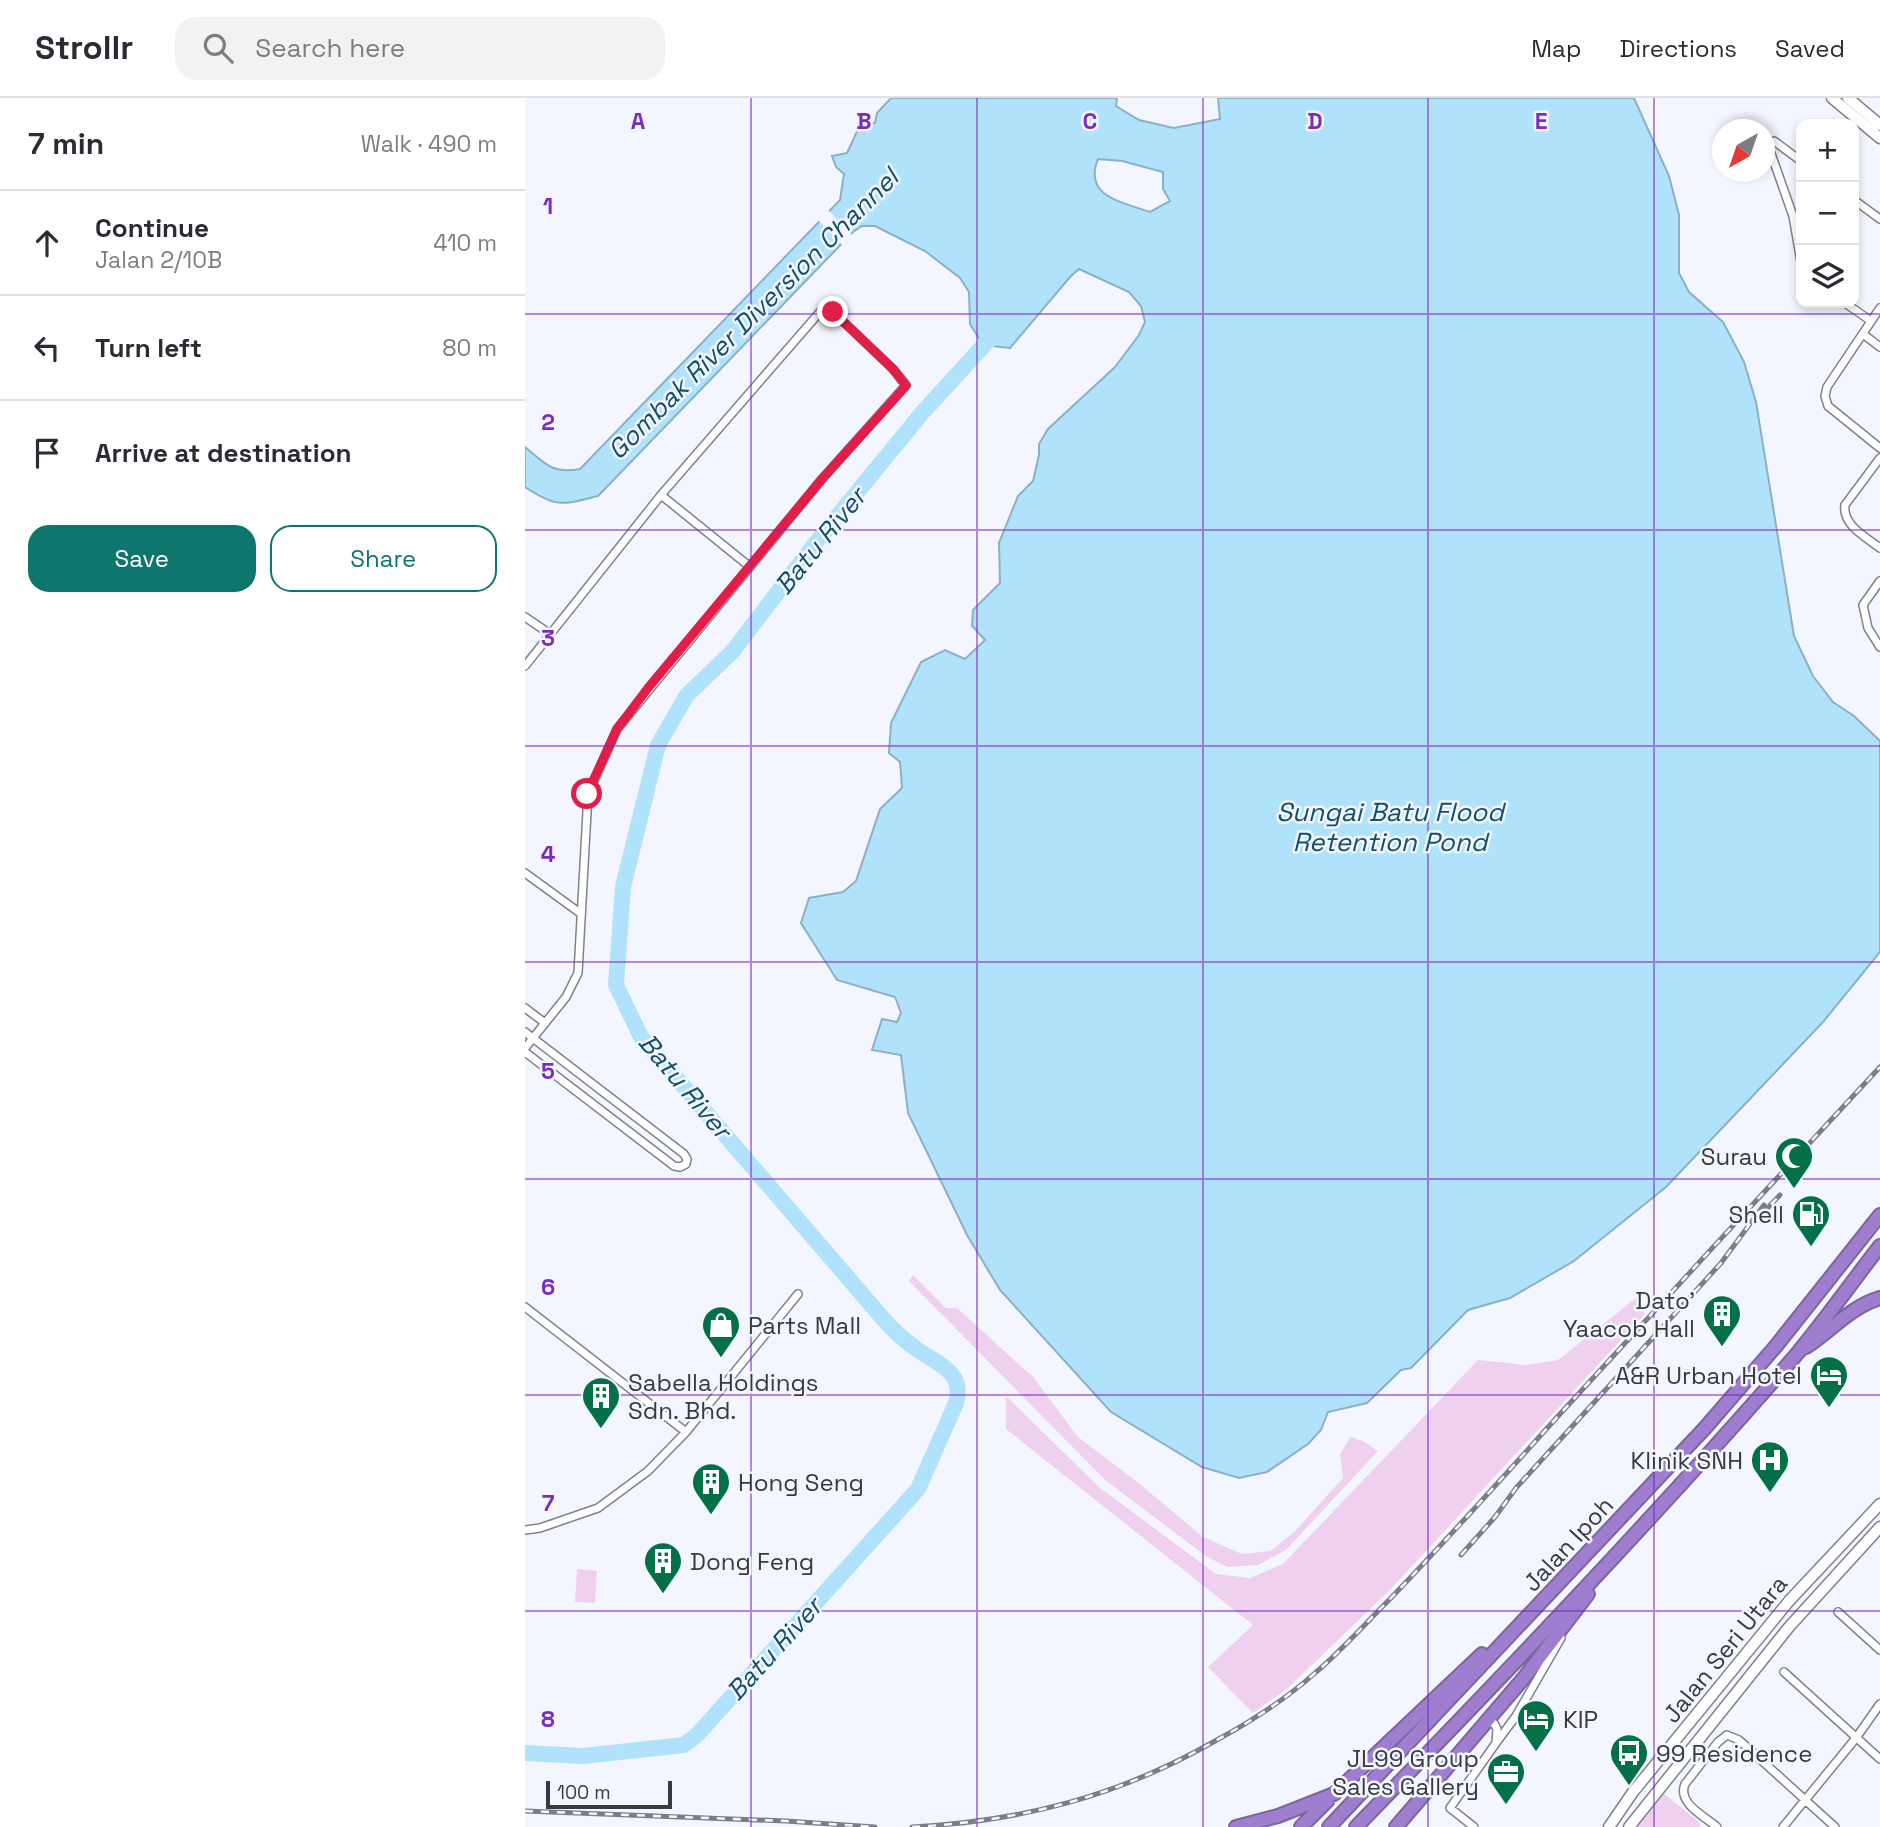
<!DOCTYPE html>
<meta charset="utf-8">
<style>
body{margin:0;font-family:"Space Grotesk",sans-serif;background:#f2f2f3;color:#2b2b33}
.controls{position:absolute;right:21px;top:21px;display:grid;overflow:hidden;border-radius:14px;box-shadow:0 4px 10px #0003}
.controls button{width:63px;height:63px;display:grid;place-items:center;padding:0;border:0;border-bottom:2px solid #e1e1e2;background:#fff;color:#2b2b33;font:35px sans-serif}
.compass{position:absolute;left:1187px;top:21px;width:63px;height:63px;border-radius:50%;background:#fff;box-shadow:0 4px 10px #0003;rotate:220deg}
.scale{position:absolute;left:21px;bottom:18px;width:126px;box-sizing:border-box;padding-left:7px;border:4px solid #393a40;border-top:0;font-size:19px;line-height:24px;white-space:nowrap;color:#393a40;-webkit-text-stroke:5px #f4f6ff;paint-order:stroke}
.stop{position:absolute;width:21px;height:21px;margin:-16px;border:5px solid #e11d48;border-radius:50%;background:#fff}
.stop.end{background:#e11d48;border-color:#fff;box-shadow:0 2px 7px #0008}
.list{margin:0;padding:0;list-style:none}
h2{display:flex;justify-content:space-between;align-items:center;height:91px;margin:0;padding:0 28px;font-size:30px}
h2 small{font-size:23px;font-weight:400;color:#7c7c81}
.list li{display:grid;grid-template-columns:46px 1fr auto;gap:21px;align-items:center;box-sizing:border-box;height:105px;padding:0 28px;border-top:2px solid #e1e1e2}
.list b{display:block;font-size:26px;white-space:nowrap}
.list p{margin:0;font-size:23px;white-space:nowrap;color:#7c7c81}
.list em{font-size:23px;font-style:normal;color:#7c7c81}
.actions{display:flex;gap:14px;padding:21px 28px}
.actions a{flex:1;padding:16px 0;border:2px solid #0f766e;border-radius:21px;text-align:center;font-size:24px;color:#0f766e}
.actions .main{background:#0f766e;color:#fff}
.icon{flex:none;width:38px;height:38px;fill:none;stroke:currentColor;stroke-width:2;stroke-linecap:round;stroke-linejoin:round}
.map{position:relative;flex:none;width:1355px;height:1729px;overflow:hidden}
header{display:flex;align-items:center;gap:42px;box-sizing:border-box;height:98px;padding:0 35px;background:#fff;border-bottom:2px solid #e1e1e2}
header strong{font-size:33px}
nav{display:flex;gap:38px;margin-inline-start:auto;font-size:24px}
.search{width:490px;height:63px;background:#f2f2f3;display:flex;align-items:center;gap:18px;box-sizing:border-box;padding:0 24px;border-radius:21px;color:#7c7c81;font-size:26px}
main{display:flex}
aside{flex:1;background:#fff}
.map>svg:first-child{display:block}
</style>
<header>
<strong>Strollr</strong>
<div class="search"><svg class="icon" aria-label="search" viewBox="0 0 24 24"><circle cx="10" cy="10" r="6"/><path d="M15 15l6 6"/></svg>Search here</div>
<nav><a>Map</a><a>Directions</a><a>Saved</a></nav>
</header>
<main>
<aside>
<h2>7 min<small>Walk · 490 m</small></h2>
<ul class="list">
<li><svg class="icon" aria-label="ahead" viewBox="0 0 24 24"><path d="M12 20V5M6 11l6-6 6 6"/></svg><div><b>Continue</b><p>Jalan 2/10B</p></div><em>410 m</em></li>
<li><svg class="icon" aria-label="left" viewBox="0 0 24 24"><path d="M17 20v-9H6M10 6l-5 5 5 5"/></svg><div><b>Turn left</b></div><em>80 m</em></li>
<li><svg class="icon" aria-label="arrive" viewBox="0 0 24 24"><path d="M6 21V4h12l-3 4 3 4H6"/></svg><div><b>Arrive at destination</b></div></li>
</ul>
<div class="actions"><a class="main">Save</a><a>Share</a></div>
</aside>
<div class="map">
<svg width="1355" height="1729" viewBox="0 0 1355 1729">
<rect width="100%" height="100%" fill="#f4f6ff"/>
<!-- green -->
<path fill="#efd1ef" d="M388,1177L421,1210H432L508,1279L553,1339L611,1383L678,1439L717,1456L746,1453L770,1433L818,1380L815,1356L826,1339L838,1343L853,1353L761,1452L733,1467L703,1469L682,1459L580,1382L384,1183Z
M1111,1200L1120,1216L865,1492L762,1591L728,1615L683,1569L728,1527L481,1331V1298L574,1389L691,1476L725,1480L758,1466L953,1262L1002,1267L1033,1262Z
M52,1471L72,1473L70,1505L50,1504Z
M1136,1693L1174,1724L1175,1729H1113V1721Z"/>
<!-- water -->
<path fill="#b0e2fc" stroke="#8cb0c4" stroke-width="2" fill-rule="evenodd" d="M366,0H592L591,8L614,22L649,30L695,21L693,0H1109L1144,78L1154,117V175L1164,194L1198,224L1219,264L1231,304L1269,538L1288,578L1308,604L1329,618L1355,643V854L1298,924L1141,1089L1049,1163L985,1200L943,1212L886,1270L876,1272L842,1305L803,1314L796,1332L783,1346L742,1374L714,1380L677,1369L586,1314L475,1192L442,1137L383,1015L376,957L347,952L357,921L372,924L376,915L370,899L312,882L276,825L284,800L318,794L331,783L355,711L377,690L375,664L364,655L366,625L396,564L420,552L440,561L460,542L447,528L448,512L475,485L474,445L493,398L508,383L514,357V346L523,331L590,269L614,237L620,224L616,208L604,194L554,171L545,179L485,250L458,247L445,226L444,194L435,180L400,153L350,128H337L328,134L73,398C37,407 32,410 0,389V349C20,366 27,376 55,371L315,102L319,76L311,69L307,58L322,55L335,27L350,25L352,15ZM573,61L597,63L638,74V91L645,103L625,114C597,104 558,99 573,61Z"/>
<!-- pier -->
<path fill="#f4f6ff" d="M302,111L329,139L319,149L292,121Z"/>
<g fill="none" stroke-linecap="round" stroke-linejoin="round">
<!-- river -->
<path stroke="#b0e2fc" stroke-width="16" d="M0,1655L58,1658L159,1647L172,1637L393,1391L431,1305C440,1274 413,1266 393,1252C381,1244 370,1234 360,1223L116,939L91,887L98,789L133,647L162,597L207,554L293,442L397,315L473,232"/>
<defs>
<path id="street" d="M1276,63L1249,43L1243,47L1268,118L1276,164
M1329,102L1355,121
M1320,205L1346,223
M1355,210L1302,289L1300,298L1303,308L1355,350
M1338,236L1355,249
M1355,360L1320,407C1317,427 1341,439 1355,450
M136,397L224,468
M1355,483L1338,507L1343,530L1355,549
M0,519L25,536
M0,568L136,397L301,207L368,271L381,287L297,381L92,631L63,696L53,875L41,899L0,950
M0,775L55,815
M0,910L20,925
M0,934L159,1056L162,1061L161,1066L155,1069L149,1068L0,954
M0,1209L161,1334
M0,1432L15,1430L73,1410L123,1373L161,1334L273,1196
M1313,1514L1355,1552
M1259,1574L1355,1661
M961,1625H969L972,1631L971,1645L991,1618L1036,1540
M949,1729L925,1710L971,1645
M1192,1729C1179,1718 1152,1705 1160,1686L1193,1644L1202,1637L1214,1642L1310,1729
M1258,1729L1331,1640L1355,1606"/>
<path id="secondary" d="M1307,0L1355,40
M1323,0L1355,27
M1084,1729L1108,1694L1264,1503L1355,1406
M1104,1729L1264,1529L1355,1429"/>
<path id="highway" d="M1281,1249C1306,1233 1325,1209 1355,1200
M711,1729L753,1718L809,1696L957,1556
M776,1729L803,1702
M804,1729L1180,1330L1251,1248L1355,1117
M831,1729C981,1575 1130,1419 1271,1257C1300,1222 1327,1184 1355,1148
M871,1729L998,1581L1063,1496"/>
</defs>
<!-- street casing -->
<use href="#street" stroke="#7f818e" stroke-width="10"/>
<!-- secondary casing -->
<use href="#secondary" stroke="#7f818e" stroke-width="13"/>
<!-- highway casing -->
<use href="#highway" stroke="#7b669d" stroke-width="16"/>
<!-- street -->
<use href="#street" stroke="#fff" stroke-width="7"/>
<!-- secondary -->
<use href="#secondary" stroke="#fff" stroke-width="10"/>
<!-- highway -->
<use href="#highway" stroke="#9f7dcf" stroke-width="12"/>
<defs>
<path id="rail" d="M1235,1118L1255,1097
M936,1457L970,1419L991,1390L1196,1165L1239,1107
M0,1713L261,1723L350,1729
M387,1729C498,1723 594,1698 690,1643C725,1624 760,1602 790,1575C816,1553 839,1527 863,1503C922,1442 978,1379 1035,1316C1141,1200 1248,1084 1355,969"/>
</defs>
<!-- rail casing -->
<use href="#rail" stroke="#7d7e85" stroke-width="5"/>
<!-- rail -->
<use href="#rail" stroke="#f4f6ff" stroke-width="2.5" stroke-dasharray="8" stroke-linecap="butt"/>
</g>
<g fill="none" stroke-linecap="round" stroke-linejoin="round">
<!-- route -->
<path stroke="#e11d48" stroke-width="9" d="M62,696L92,631L123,590L297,381L381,288L368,271L308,214"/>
</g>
<!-- grid -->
<path fill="none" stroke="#7b2cbf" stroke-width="2" stroke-opacity="0.55" d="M226,0V1729M452,0V1729M678,0V1729M903,0V1729M1129,0V1729M0,216H1355M0,432H1355M0,648H1355M0,864H1355M0,1081H1355M0,1297H1355M0,1513H1355"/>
<!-- icons -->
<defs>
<symbol id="mosque-pin" viewBox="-11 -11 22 30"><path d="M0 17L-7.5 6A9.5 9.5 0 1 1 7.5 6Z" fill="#037048" stroke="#f4f6ff"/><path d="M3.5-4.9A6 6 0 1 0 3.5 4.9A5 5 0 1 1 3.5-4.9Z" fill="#fff"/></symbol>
<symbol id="fuel-pin" viewBox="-11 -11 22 30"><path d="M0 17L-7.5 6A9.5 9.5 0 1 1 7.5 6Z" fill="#037048" stroke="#f4f6ff"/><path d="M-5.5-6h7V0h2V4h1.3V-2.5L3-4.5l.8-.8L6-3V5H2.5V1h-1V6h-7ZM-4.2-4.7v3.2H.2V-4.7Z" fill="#fff"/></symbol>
<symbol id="building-pin" viewBox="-11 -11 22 30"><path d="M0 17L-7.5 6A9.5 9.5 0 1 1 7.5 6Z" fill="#037048" stroke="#f4f6ff"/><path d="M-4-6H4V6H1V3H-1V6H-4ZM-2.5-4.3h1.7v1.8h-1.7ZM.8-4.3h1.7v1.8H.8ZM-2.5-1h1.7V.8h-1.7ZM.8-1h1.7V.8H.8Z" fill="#fff"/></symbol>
<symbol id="shop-pin" viewBox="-11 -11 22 30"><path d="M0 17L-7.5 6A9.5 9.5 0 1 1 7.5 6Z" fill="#037048" stroke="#f4f6ff"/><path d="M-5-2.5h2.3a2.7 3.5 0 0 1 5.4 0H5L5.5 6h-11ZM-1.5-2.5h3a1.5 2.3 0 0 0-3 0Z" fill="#fff"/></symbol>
<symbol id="hotel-pin" viewBox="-11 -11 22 30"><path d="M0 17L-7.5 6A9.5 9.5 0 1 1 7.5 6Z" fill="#037048" stroke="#f4f6ff"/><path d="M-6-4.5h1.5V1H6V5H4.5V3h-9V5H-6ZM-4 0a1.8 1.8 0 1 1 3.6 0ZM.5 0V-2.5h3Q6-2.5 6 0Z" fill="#fff"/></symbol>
<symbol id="hospital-pin" viewBox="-11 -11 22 30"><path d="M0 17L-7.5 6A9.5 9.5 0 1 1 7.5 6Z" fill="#037048" stroke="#f4f6ff"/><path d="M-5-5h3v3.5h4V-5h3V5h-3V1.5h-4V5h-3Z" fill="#fff"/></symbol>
<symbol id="bus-pin" viewBox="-11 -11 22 30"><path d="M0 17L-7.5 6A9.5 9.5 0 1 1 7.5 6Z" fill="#037048" stroke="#f4f6ff"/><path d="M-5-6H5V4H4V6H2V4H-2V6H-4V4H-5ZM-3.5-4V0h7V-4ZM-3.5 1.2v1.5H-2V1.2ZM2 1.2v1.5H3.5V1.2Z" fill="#fff"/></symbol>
<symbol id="office-pin" viewBox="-11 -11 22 30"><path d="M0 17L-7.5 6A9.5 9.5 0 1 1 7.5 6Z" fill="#037048" stroke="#f4f6ff"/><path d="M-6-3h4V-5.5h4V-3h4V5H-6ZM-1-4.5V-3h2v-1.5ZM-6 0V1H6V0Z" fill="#fff"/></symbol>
</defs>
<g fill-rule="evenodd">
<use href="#mosque-pin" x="1247" y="1036" width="44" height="60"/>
<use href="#fuel-pin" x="1264" y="1094" width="44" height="60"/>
<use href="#building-pin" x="1175" y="1194" width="44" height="60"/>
<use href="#shop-pin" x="174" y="1205" width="44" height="60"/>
<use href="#hotel-pin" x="1282" y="1255" width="44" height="60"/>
<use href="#building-pin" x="54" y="1276" width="44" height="60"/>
<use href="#hospital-pin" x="1223" y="1340" width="44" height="60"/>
<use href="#building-pin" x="164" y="1362" width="44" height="60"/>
<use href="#building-pin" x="116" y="1441" width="44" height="60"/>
<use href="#hotel-pin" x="989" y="1599" width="44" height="60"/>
<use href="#bus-pin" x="1082" y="1633" width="44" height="60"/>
<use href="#office-pin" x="959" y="1652" width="44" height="60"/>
</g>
<g text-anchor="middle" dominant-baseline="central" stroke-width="5" stroke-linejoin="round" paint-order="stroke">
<!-- poi labels -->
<g font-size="24" fill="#393a40" stroke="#f4f6ff" text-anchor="end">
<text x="1242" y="1058">Surau</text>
<text x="1259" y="1116">Shell</text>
<text x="1170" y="1202">Dato'<tspan x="1170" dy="28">Yaacob Hall</tspan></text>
<text x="223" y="1227" text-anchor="start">Parts Mall</text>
<text x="1277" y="1277">A&amp;R Urban Hotel</text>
<text x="103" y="1284" text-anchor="start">Sabella Holdings<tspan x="103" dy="28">Sdn. Bhd.</tspan></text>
<text x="1218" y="1362">Klinik SNH</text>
<text x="213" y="1384" text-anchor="start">Hong Seng</text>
<text x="165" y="1463" text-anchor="start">Dong Feng</text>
<text x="1038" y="1621" text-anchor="start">KIP</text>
<text x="1131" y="1655" text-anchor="start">99 Residence</text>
<text x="954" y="1660">JL99 Group<tspan x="954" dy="28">Sales Gallery</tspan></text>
</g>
<!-- street labels -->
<g font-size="24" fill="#393a40" stroke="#f4f6ff">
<text transform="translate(1043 1446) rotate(-47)">Jalan Ipoh</text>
<text transform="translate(1200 1551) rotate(-51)">Jalan Seri Utara</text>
</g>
<!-- water labels -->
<g font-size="26" font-style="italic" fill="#10506a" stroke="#f4f6ff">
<text transform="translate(228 216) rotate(-45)">Gombak River Diversion Channel</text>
<text transform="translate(295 443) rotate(-51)">Batu River</text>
<text x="865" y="714">Sungai Batu Flood<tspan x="865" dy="30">Retention Pond</tspan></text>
<text transform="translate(160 988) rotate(50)">Batu River</text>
<text transform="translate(249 1551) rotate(-48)">Batu River</text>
</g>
</g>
<g font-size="23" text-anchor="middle" font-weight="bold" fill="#7b2cbf" stroke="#f4f6ff" stroke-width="5" stroke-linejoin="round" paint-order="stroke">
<text x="113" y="31">A</text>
<text x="339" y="31">B</text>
<text x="565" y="31">C</text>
<text x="790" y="31">D</text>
<text x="1016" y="31">E</text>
<text x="23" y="116">1</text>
<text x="23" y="332">2</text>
<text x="23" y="548">3</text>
<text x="23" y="764">4</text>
<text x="23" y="981">5</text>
<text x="23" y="1197">6</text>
<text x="23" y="1413">7</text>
<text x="23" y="1629">8</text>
</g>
</svg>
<div class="controls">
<button>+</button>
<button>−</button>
<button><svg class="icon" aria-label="layers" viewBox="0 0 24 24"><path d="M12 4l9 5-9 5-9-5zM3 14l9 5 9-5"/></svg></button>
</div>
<svg class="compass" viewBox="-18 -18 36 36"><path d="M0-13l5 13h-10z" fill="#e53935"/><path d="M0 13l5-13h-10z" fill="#7c7c81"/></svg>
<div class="scale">100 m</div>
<div class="stop" style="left:62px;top:696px"></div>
<div class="stop end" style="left:308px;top:214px"></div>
</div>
</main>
